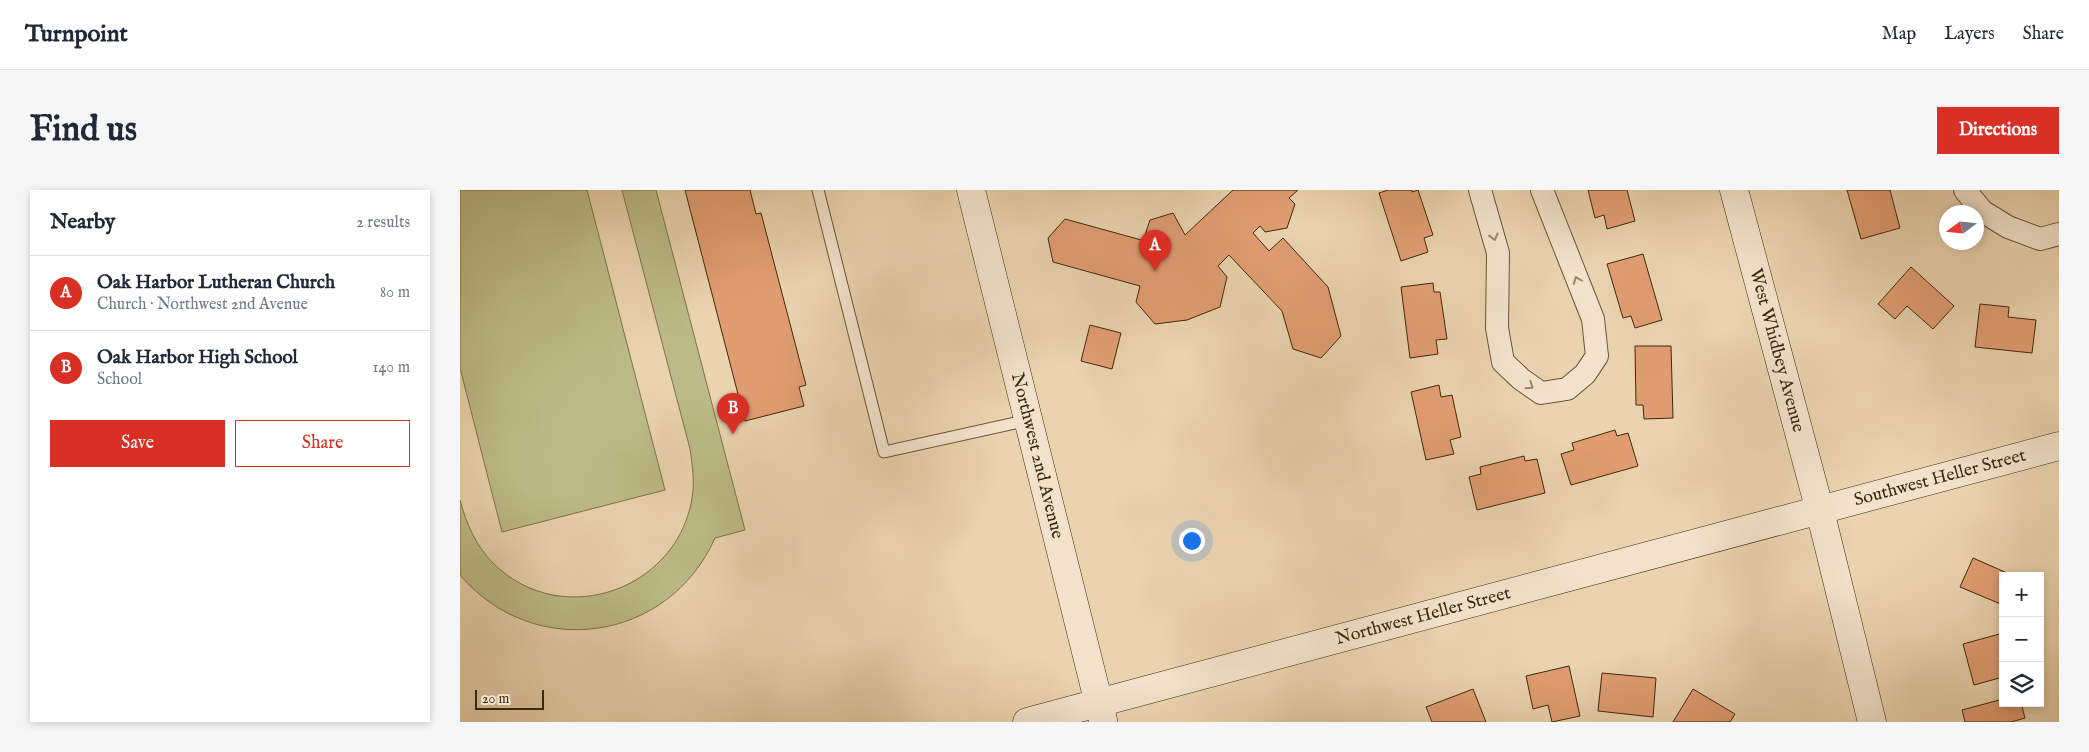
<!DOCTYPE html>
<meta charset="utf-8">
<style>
body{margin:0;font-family:"IM FELL English",serif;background:#f6f6f7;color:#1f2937}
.controls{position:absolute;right:15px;bottom:15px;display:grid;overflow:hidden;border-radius:0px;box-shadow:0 2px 8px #0003}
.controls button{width:45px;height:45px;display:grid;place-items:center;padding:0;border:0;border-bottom:1px solid #e0e1e3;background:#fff;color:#1f2937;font:25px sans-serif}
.compass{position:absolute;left:1479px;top:15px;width:45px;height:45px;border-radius:50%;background:#fff;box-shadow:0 2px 8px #0003;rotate:255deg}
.scale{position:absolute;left:15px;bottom:12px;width:69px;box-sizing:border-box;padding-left:5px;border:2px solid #3f290b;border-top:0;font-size:14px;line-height:18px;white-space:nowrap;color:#3f290b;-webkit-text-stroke:4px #f2e2cb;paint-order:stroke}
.you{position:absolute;left:731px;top:350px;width:18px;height:18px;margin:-12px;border:4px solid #fff;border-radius:50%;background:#1a73e8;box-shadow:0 0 0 8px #1a73e833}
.badge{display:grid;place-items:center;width:32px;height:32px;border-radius:50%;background:#d93025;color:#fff;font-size:16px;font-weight:700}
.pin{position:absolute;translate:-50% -41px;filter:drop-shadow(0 1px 2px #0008)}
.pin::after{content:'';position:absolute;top:26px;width:18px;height:15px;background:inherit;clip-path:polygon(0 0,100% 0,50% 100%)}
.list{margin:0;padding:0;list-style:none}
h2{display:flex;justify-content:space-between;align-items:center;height:65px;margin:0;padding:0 20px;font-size:21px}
h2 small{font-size:16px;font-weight:400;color:#747a83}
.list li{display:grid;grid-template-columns:32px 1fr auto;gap:15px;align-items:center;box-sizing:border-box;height:75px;padding:0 20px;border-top:1px solid #e0e1e3}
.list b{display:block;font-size:19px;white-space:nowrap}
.list p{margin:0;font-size:16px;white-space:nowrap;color:#747a83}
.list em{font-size:16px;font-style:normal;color:#747a83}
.actions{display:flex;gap:10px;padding:15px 20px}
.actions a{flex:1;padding:11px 0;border:1px solid #d93025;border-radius:0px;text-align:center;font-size:18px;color:#d93025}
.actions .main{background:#d93025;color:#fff}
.icon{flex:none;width:28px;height:28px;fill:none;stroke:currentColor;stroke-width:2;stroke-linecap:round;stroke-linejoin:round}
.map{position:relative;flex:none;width:1599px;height:532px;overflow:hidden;border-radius:0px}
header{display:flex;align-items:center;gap:30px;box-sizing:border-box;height:70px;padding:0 25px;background:#fff;border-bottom:1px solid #e0e1e3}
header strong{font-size:24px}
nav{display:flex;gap:28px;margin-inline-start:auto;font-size:18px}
.intro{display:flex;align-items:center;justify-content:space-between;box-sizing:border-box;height:120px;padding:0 30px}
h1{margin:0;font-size:35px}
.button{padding:12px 22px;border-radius:0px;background:#d93025;color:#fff;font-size:18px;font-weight:700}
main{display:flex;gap:30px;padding:0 30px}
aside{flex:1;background:#fff;border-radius:0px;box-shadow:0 2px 8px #0003}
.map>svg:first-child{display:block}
</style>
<header>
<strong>Turnpoint</strong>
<nav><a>Map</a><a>Layers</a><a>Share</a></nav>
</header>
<div class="intro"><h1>Find us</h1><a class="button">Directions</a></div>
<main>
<aside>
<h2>Nearby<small>2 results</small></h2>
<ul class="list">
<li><span class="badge">A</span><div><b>Oak Harbor Lutheran Church</b><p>Church · Northwest 2nd Avenue</p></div><em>80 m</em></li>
<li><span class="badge">B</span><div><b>Oak Harbor High School</b><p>School</p></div><em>140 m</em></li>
</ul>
<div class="actions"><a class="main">Save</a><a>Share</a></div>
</aside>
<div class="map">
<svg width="1599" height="532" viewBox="0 0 1599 532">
<rect width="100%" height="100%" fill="#ebd3af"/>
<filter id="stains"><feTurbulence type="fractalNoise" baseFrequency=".004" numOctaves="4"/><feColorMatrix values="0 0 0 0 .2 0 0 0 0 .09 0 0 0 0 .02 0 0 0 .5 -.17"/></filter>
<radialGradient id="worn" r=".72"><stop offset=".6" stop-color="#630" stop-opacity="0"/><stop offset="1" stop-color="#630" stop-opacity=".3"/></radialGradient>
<!-- green -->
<path fill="#bcbb87" stroke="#7e7249" d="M0,0H127L205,300L42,342L0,178Z
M162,0H196L285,340L255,348C209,452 74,472 0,385V310C6,333 16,356 33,373C103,443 223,398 233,301C234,287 232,273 230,259Z"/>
<!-- building -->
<path fill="#e19d72" stroke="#3f290b" d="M225,0H290L296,24L301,23L346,195L339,197L344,216L285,231Z
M773,0H838L829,8L835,14L827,38L805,42L800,36L793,43L809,61L823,48L868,97L881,146L861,168L833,159L822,121L769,65L758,76L767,87L760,117L727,130L695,134L676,112L680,96L593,72L588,48L605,29L685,51L684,48L690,30L713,23L725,45Z
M928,0H952V2L958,0L973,45L964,48L968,62L941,71L919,3Z
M1128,0H1167L1175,31L1147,39L1144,25L1135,28Z
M1387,0H1430L1440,38L1401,49Z
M1183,64L1202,130L1175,138L1171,126L1163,128L1147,74Z
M1451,77L1494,116L1473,139L1447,116L1435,129L1418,114Z
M973,93L974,102H980L987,149L976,150L978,164L950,168L941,97Z
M1520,114L1549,117L1548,127L1576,130L1572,163L1515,157Z
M630,135L661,143L652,179L621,171Z
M1175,156H1211L1213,228L1184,229L1183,215H1176Z
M979,195L981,207L992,205L1001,247L990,250L994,264L966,270L951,202Z
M1155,240L1157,246L1168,243L1178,276L1111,295L1101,264L1114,260L1112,253Z
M1064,266L1065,271L1077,269L1085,303L1017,320L1009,287L1021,284L1020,277Z
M1513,368L1554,386H1543V415L1500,397Z
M1543,443V487L1514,495L1503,454Z
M1109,476L1120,526L1092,532L1088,515L1073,519L1066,486Z
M1142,483L1196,488L1193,527L1138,521Z
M1013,499L1026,532H972L966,517Z
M1233,499L1275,524L1270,532H1213Z
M1543,509V513H1561L1565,528L1551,532H1505L1502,520Z"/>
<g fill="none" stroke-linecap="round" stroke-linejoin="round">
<defs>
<path id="lane" d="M358,0L424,262L569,230"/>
<path id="street" d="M1020,0L1038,63L1037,138L1043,172L1061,189L1081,203L1107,199L1125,184L1137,166L1133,129L1082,0
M1505,0L1522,21L1548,37L1580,49L1599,44"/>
<g id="secondary">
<path id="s1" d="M511,0L643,530"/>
<path id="s2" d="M1274,0L1360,321L1412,532"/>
<path id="s3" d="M567,532L1599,256"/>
</g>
</defs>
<!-- lane casing -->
<use href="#lane" stroke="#6a5434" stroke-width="13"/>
<!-- street casing -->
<use href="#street" stroke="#6a5434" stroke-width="24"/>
<!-- secondary casing -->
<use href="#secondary" stroke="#3f290b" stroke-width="29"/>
<!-- lane -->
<use href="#lane" stroke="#f2e2cb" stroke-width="11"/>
<!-- street -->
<use href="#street" stroke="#f2e2cb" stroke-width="22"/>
<!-- secondary -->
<use href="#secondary" stroke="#f2e2cb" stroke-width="28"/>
</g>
<!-- one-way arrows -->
<defs><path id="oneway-chevron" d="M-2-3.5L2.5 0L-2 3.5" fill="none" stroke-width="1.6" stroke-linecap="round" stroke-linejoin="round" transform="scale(1.25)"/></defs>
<g stroke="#98866b">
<use href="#oneway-chevron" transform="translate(1034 47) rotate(76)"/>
<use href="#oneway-chevron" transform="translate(1117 90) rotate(-111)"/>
<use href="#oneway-chevron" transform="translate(1070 196) rotate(34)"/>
</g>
<g text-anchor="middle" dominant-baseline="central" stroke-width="4" stroke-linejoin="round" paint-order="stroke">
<!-- street labels -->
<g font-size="18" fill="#3f290b" stroke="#f2e2cb">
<text stroke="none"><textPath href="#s2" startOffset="166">West Whidbey Avenue</textPath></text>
<text stroke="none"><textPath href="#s1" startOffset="274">Northwest 2nd Avenue</textPath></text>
<text stroke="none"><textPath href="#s3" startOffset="945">Southwest Heller Street</textPath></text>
<text stroke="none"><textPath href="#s3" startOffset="410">Northwest Heller Street</textPath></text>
</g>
</g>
<rect width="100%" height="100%" filter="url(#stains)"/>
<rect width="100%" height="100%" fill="url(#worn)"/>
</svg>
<div class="controls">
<button>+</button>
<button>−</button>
<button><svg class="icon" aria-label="layers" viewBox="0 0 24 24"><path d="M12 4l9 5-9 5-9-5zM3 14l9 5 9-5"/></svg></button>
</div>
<svg class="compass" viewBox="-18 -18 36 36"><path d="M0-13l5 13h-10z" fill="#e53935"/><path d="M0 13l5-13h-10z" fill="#747a83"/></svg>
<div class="scale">20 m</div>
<div class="you"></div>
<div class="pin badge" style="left:695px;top:81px">A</div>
<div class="pin badge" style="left:273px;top:244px">B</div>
</div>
</main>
